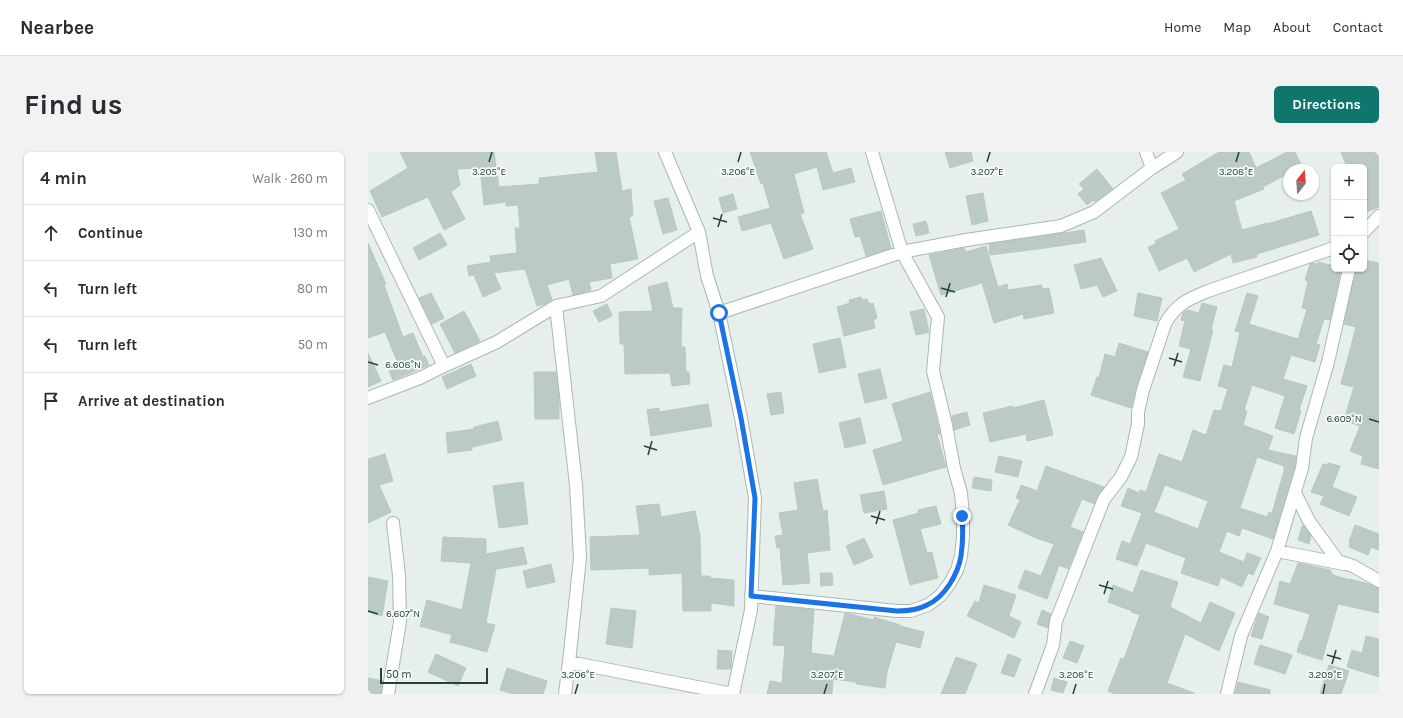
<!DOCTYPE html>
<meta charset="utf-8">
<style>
body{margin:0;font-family:Karla,sans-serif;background:#f2f2f3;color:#2b2b33}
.controls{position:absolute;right:12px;top:12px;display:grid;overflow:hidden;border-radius:6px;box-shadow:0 1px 3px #0004}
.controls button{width:36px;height:36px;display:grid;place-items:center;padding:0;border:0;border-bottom:1px solid #e1e1e2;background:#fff;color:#2b2b33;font:20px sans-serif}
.compass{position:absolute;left:915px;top:12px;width:36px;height:36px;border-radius:50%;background:#fff;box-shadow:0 1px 3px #0004;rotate:17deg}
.scale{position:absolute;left:12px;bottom:10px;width:108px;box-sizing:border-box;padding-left:4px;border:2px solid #24423a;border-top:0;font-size:11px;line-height:14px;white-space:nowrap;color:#24423a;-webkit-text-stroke:3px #f7fbf9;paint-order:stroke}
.stop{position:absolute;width:12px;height:12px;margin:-9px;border:3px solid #1a73e8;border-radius:50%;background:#fff}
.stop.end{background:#1a73e8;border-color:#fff;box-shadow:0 1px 4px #0008}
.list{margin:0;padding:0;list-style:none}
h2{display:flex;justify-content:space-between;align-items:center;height:52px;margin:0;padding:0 16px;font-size:17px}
h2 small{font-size:13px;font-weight:400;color:#7c7c81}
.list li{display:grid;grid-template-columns:26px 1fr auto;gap:12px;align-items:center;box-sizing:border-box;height:56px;padding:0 16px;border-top:1px solid #e1e1e2}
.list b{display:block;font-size:15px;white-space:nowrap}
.list em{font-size:13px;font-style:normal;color:#7c7c81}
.icon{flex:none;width:22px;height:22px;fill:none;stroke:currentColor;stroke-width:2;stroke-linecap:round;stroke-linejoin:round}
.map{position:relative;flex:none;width:1011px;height:542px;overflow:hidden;border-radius:6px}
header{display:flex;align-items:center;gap:24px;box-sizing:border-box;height:56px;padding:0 20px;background:#fff;border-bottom:1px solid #e1e1e2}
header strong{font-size:19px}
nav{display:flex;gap:22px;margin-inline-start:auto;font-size:14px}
.intro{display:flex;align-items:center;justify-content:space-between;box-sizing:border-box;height:96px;padding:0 24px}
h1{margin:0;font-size:28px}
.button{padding:10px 18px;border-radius:6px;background:#0f766e;color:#fff;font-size:14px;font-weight:700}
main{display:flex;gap:24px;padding:0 24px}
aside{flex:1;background:#fff;border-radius:6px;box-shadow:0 1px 3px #0004}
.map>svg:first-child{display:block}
</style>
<header>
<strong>Nearbee</strong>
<nav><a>Home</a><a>Map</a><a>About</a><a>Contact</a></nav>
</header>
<div class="intro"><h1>Find us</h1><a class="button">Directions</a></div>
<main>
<aside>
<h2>4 min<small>Walk · 260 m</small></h2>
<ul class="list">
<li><svg class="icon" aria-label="ahead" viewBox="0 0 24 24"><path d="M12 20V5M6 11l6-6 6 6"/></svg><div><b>Continue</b></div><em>130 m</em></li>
<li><svg class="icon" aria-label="left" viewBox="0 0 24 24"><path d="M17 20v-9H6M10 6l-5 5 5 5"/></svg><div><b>Turn left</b></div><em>80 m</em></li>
<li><svg class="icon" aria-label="left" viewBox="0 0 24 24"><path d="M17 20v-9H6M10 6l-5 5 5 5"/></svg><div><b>Turn left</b></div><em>50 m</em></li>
<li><svg class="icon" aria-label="arrive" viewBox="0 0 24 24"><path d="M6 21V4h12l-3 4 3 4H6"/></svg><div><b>Arrive at destination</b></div></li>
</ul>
</aside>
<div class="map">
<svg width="1011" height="542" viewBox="0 0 1011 542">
<rect width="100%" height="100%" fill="#e6efeb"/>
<!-- building -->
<path fill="#bbcac4" stroke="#b8c9c2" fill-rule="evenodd" d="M32,0H126L131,35L171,32V26L230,20L227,0H248L254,39L263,37L265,64L261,65L270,107L242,112L244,126L221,130L223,138L205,143L201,127L179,133L184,148L177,152L169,154L157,117L126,121L133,137L115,145L106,123L101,124L99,114L123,110L122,104L149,101L147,76H152L150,53L138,54V50L116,53L112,16L89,17L92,33L83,40L97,67L76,78L60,45L14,65L2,39L40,16Z
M382,0H458L465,21L483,16L487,30L455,38L449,15L426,22L436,61L432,62L445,97L416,107L403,71L374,79L370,65L402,56L395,31L393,32Z
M577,0H603L605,9L582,16Z
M851,0H881L888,16L919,0H927L934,14L927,18H921V21L895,35L896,37L866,49L874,78L899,71V72L943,59L951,83L889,102V105L865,111L863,102L826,120L819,106L791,119L780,95L788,92L787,89L811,77L793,41L818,28L814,22Z
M973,0H1011V55L996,61V15H979Z
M729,17L745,37L727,50L725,48L719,53L710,42L716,37L711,32Z
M615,41L620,69L604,73L598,44Z
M365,42L369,57L355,61L351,46Z
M300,46L309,78L295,82L286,49Z
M513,59L523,96L498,104L492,84L487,85L482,67Z
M558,69L561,81L548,84L545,72Z
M716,78L718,90L677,96L622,103L621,92Z
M72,81L79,93L51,108L45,96Z
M0,91L18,132L16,133L35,185L45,181L55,205L57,204L61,213L25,228L21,219L31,214L17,180L0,186Z
M618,94L630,135L639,132L640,138L674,133V137L681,136L686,161L656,167L655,162L626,171L614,131L573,143L561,103L596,96L598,100Z
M733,106L749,139L735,145L729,133L713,137L706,113Z
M996,108L1011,111V317L993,312L995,304L982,299L992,274L976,268L986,235L973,232L988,175L976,172L988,117H996Z
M950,110L966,114V117H973L962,168L956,167L948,192L952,193L947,210L923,203L915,227L939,234L931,258L933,259L926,282L907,276L917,244L884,233L876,258L879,259L875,273L905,284L900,298L928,304L927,314L905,387L874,376L871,384L859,379L851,400L876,410L879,401L893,406L885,423L880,421L874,435L853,425L850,434L813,421L818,406L778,391L769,414L748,407L754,389L762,392L774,361L753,354L760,336L771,341L772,338L778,340L791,302L814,310L825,278L838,283L846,258L853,259L860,237L850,234L856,213L864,215L872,180L867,179L879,141L890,144L881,172L930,187L939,157L934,156L940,129L937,128L942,112L945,111L950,112ZM889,305L916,314V319L904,361L901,360L899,365L872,356ZM797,333L840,349L830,377L786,360Z
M299,130L305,156H314L313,195H317L318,220H321L322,232L304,234L302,221L257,222L256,192H252L251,160L285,159L280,135Z
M63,141L76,166L64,172L51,146Z
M770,141L794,146L789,169L766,164Z
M493,145L494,148L499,147L501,152L505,151L509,166L505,168L507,176L476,184L469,155L482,151L481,148Z
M834,151L849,155L843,177L845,178L832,229L815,225L823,197L811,194L817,169L813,168L815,161L819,158L831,161Z
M239,152L244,164L231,170L225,159Z
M556,157L561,180L548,183L542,160Z
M96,159L112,189L87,201L72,172Z
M472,186L478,215L451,221L445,192Z
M751,191L780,200L768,236L763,256L723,243L729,225H731L737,202L747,205Z
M0,201L13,229L0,235Z
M103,212L108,224L79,237L74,225Z
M512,217L519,246L497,251L490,222Z
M166,220H188L191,244V267H167Z
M413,240L416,261L403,263L399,242Z
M562,240L572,282H569L578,315L515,333L505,298L535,289L524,252Z
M676,248L685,283L659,289L658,282L622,290L615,261L644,254L645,256Z
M340,252L344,274L283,284L279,258L291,256V260Z
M599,260L602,273L586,278L584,264Z
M492,266L498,291L477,296L471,271Z
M130,269L134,288L104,295V298L80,301L78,281L106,277V275Z
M17,302L25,329L11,333L23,360L0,371V307Z
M631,304L654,309L650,325L627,320Z
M960,311L972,314L964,335L989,345L981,364L952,352L956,344L943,340L955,312L959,313Z
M678,314L736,335L730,343L726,352L714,347L702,375L715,380L700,417L691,413L679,447L650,436L657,418L673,424L686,392L668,386L640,373L652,348L648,346L653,333L669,339Z
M606,325L624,328L623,339L604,336Z
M449,327L455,359L459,358L462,398L439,401L442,431L415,433L412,396H409L407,384L415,383L411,361L430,358L426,331Z
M155,330L160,372L131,376L125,334Z
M516,339L519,357L496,361L492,343Z
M291,352L293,365L327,359L332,384L333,424H342V426L366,428V454L343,451V459H315L314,421L281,423V416L223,418L222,385L272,383L268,354Z
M568,354L573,372L552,377L559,401L564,400L570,426L542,433L525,368L551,361L550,358Z
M987,373L1011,382V398L1003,395L1000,403L981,395L982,390H981Z
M934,374H936L943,384L941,392L930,388Z
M75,385L118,387V402L155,395L159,412L128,417L118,471L127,473L119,500L82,490L84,483L52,474L59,448L94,458L103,411L73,409Z
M496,386L505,405L486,413L478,394Z
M930,411L962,418L965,423L982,428V427L1001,432L1011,436V461L970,452L954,508L929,500L932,489H934L942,462L906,452L912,429L922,432Z
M183,412L187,430L159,436L155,419Z
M773,418L810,430L802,455L833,471L842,450L867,461L851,499L817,482L799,531L826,541V542H747L740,539L753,506L756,507L772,463L763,460L764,459L740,450L745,433L765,441Z
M452,421H464L465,433L453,434Z
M0,425L20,429L14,464L0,460Z
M616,433L648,443L641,464L653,470L646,486L599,464L607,449L611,451Z
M408,454L446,458L443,501L466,504L477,461L506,468V465L532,473V474L556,480L552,496L528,490L519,520L517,536L488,532V530L465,527L464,542H399L402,529L414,531L417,494L405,493Z
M243,456L268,459L264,496L238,492Z
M674,458L683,462L680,476L669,472Z
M891,461L901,465L894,487L883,484Z
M998,484L1011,487V525L979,515L984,498L994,501Z
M702,489L716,494L709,511L695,506Z
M892,493L924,503L917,522L886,512Z
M350,498L364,499L363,517H349Z
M68,502L98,516L90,534L60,520Z
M640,502L653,507L646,525L633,521Z
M588,505L609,512L597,542H573Z
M961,513L981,519L973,542H952Z
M139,516L179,529L175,542H145L132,538Z
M0,526L15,529L13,542H0Z
M686,526L699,530L695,541L683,538Z
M870,530L902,538V542H867Z"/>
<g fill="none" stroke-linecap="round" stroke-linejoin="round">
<defs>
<path id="street" d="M297,0L331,80L339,124L351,161L373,266L387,346L383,458L365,542
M778,0L784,16
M0,58L76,214
M996,80L1011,64
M188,154L208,333L212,406L201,510L197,542
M351,161L534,100L598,88L693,74L726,60L784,16L809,0
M0,246L52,226L76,214L129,190L188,154L233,144L331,80
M927,341L941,369L970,409L985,414L1011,429
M909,399L976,412
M383,444L529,459H543L560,453L572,444L582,431L589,418L593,404L595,385V364L593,341L586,316L578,273L565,219L570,165L534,100L504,0
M201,510L365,542
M20,542L32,470L31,423L25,371
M667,542L685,493L688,469L736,347L753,325L763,305L770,272V260L775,238L797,172C807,153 820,147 840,139L966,96
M859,542L873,484L909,399L934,316L938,286L960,210L981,117"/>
</defs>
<!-- street casing -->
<use href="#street" stroke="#a8b8b2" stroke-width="14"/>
<!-- street -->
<use href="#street" stroke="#fff" stroke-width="12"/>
</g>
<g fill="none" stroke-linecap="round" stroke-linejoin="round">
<!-- route -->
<path stroke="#1a73e8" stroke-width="5" d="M351,161L373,266L387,346L383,444L529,459C539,459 550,458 559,453C577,445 590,422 593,404C595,391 595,377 594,364"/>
</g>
<!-- ticks -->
<path fill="none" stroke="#24423a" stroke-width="1.5" d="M121,10L124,0M370,10L373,0M619,10L622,0M868,10L871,0M345,66L359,70M350,75L354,62M573,136L587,140M578,145L582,131M801,206L814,210M0,210L10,213M806,214L810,201M1001,267L1011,270M276,294L289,298M280,303L284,289M503,364L517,368M508,372L512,359M731,433L745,437M736,442L740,429M0,459L10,462M959,503L973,507M964,512L968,498M207,542L210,532M456,542L459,532M705,542L708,532M955,542L957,532"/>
<g font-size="10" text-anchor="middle" fill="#24423a" stroke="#f7fbf9" stroke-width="3.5" stroke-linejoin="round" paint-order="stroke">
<text x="121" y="23">3.205°E</text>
<text x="370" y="23">3.206°E</text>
<text x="619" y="23">3.207°E</text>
<text x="868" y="23">3.208°E</text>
<text x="35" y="216">6.608°N</text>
<text x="976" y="270">6.609°N</text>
<text x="35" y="465">6.607°N</text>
<text x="210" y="526">3.206°E</text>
<text x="459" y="526">3.207°E</text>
<text x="708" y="526">3.208°E</text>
<text x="957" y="526">3.209°E</text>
</g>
</svg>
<div class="controls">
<button>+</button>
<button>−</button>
<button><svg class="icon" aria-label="locate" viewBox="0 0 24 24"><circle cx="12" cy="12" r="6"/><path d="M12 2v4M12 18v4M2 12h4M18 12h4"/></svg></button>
</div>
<svg class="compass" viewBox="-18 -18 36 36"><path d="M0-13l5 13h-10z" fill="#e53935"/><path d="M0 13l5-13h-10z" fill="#7c7c81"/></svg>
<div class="scale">50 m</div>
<div class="stop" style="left:351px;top:161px"></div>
<div class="stop end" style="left:594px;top:364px"></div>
</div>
</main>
